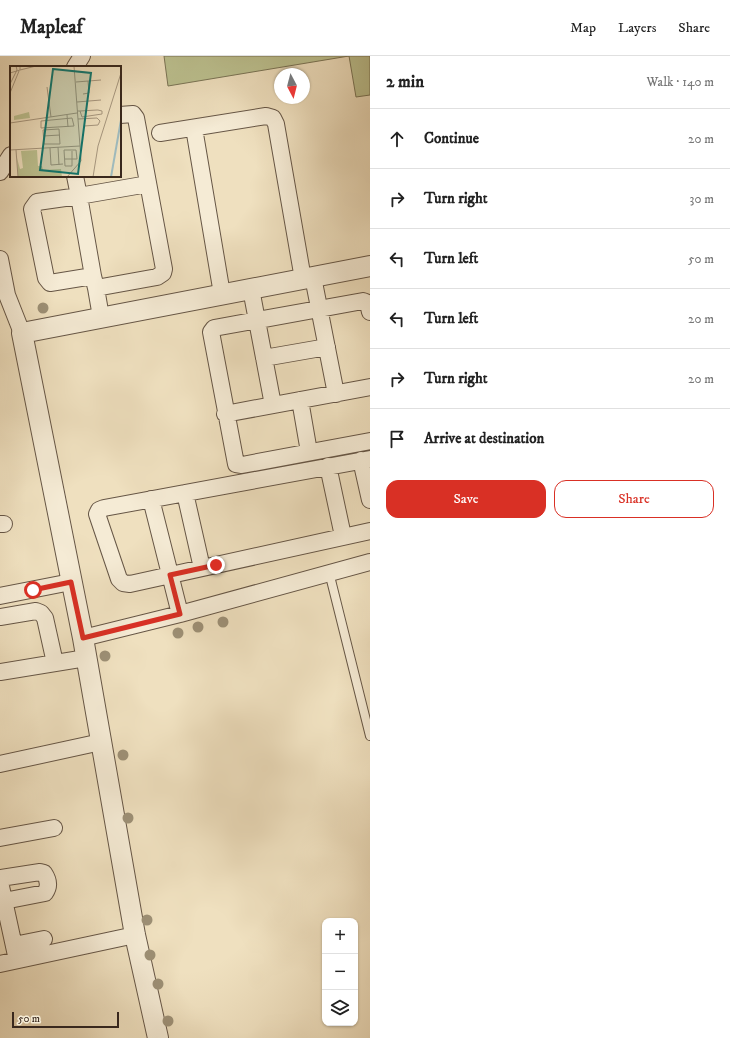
<!DOCTYPE html>
<meta charset="utf-8">
<style>
body{margin:0;font-family:"IM FELL DW Pica",serif;background:#f2f2f2;color:#222}
.controls{position:absolute;right:12px;bottom:12px;display:grid;overflow:hidden;border-radius:8px;box-shadow:0 1px 3px #0004}
.controls button{width:36px;height:36px;display:grid;place-items:center;padding:0;border:0;border-bottom:1px solid #e0e0e0;background:#fff;color:#222;font:20px sans-serif}
.compass{position:absolute;left:274px;top:12px;width:36px;height:36px;border-radius:50%;background:#fff;box-shadow:0 1px 3px #0004;rotate:173deg}
.scale{position:absolute;left:12px;bottom:10px;width:107px;box-sizing:border-box;padding-left:4px;border:2px solid #39281d;border-top:0;font-size:11px;line-height:14px;white-space:nowrap;color:#39281d;-webkit-text-stroke:3px #f5ebd5;paint-order:stroke}
.stop{position:absolute;width:12px;height:12px;margin:-9px;border:3px solid #d93025;border-radius:50%;background:#fff}
.stop.end{background:#d93025;border-color:#fff;box-shadow:0 1px 4px #0008}
.list{margin:0;padding:0;list-style:none}
h2{display:flex;justify-content:space-between;align-items:center;height:52px;margin:0;padding:0 16px;font-size:17px}
h2 small{font-size:13px;font-weight:400;color:#767676}
.list li{display:grid;grid-template-columns:26px 1fr auto;gap:12px;align-items:center;box-sizing:border-box;height:60px;padding:0 16px;border-top:1px solid #e0e0e0}
.list b{display:block;font-size:15px;white-space:nowrap}
.list em{font-size:13px;font-style:normal;color:#767676}
.actions{display:flex;gap:8px;padding:12px 16px}
.actions a{flex:1;padding:9px 0;border:1px solid #d93025;border-radius:12px;text-align:center;font-size:14px;color:#d93025}
.actions .main{background:#d93025;color:#fff}
.icon{flex:none;width:22px;height:22px;fill:none;stroke:currentColor;stroke-width:2;stroke-linecap:round;stroke-linejoin:round}
.map{position:relative;flex:none;width:370px;height:982px;overflow:hidden}
header{display:flex;align-items:center;gap:24px;box-sizing:border-box;height:56px;padding:0 20px;background:#fff;border-bottom:1px solid #e0e0e0}
header strong{font-size:19px}
nav{display:flex;gap:22px;margin-inline-start:auto;font-size:14px}
main{display:flex}
aside{flex:1;background:#fff}
.map>svg:first-child{display:block}
</style>
<header>
<strong>Mapleaf</strong>
<nav><a>Map</a><a>Layers</a><a>Share</a></nav>
</header>
<main>
<div class="map">
<svg width="370" height="982" viewBox="0 0 370 982">
<rect width="100%" height="100%" fill="#efe0bf"/>
<filter id="stains"><feTurbulence type="fractalNoise" baseFrequency=".005" numOctaves="4"/><feColorMatrix values="0 0 0 0 .2 0 0 0 0 .09 0 0 0 0 .02 0 0 0 .5 -.17"/></filter>
<radialGradient id="worn" r=".72"><stop offset=".6" stop-color="#630" stop-opacity="0"/><stop offset="1" stop-color="#630" stop-opacity=".3"/></radialGradient>
<!-- green -->
<path fill="#bcc190" stroke="#7a7456" d="M164,0H370V39L356,41L349,0L168,30Z"/>
<g fill="none" stroke-linecap="round" stroke-linejoin="round">
<defs>
<path id="service" d="M329,516L370,680"/>
<path id="minor" d="M75,11L82,0
M194,72L222,238
M160,77L266,60L273,62L276,68L303,223
M0,116L11,99
M75,120L79,140L148,128
M0,203L7,239L22,277
M93,220L79,140L37,146L32,153L46,222L50,227L93,220L96,232L157,221L163,217L164,213L136,62L133,58L120,59
M313,221L336,338
M96,232L101,261
M251,233L273,349
M370,256L368,247L363,245L214,272L211,276L236,408L242,409L370,385
M264,302L327,291
M300,344L309,396
M225,358L370,331
M370,403L104,452L99,454L97,458L119,523L123,527L130,528L370,475
M361,404L370,444
M328,410L343,480
M185,437L202,512
M151,443L180,558
M0,468H4
M0,540L71,526
M0,561L36,555L41,557L45,562L55,607
M83,582L180,558L370,506
M0,616L86,602
M0,708L101,686
M0,782L54,772
M0,822L40,816L44,817C48,823 50,830 45,837L4,845
M0,826L17,904
M14,889L44,883
M0,908L135,879"/>
<path id="tertiary" d="M158,982L135,879L83,582L22,277L370,210"/>
</defs>
<!-- service casing -->
<use href="#service" stroke="#665646" stroke-width="10"/>
<!-- minor casing -->
<use href="#minor" stroke="#665646" stroke-width="18"/>
<!-- tertiary casing -->
<use href="#tertiary" stroke="#665646" stroke-width="22"/>
<!-- service -->
<use href="#service" stroke="#f5ebd5" stroke-width="8"/>
<!-- minor -->
<use href="#minor" stroke="#f5ebd5" stroke-width="16"/>
<!-- tertiary -->
<use href="#tertiary" stroke="#f5ebd5" stroke-width="20"/>
</g>
<!-- trees -->
<g fill="#9d9076">
<circle cx="43" cy="252" r="5.5"/>
<circle cx="223" cy="566" r="5.5"/>
<circle cx="198" cy="571" r="5.5"/>
<circle cx="178" cy="577" r="5.5"/>
<circle cx="105" cy="600" r="5.5"/>
<circle cx="123" cy="699" r="5.5"/>
<circle cx="128" cy="762" r="5.5"/>
<circle cx="147" cy="864" r="5.5"/>
<circle cx="150" cy="899" r="5.5"/>
<circle cx="158" cy="928" r="5.5"/>
<circle cx="168" cy="965" r="5.5"/>
</g>
<g fill="none" stroke-linecap="round" stroke-linejoin="round">
<!-- route -->
<path stroke="#d93025" stroke-width="5" d="M33,534L71,526L83,582L180,558L170,519L216,509"/>
</g>
<!-- overview -->
<g transform="translate(10 10)">
<rect width="111" height="111" fill="#efe0bf"/>
<path d="M19,46L20,52L4,54V50ZM27,84L28,100H32L33,104L51,103L52,111H8L7,92L10,103L13,102L11,85Z" fill="#bcc190"/>
<path fill="none" stroke="#9fbabd" stroke-width="2" d="M101,111L111,54"/>
<path fill="none" stroke="#a6967e" stroke-width="1" d="M10,4L26,0M0,7L10,4V0M66,16L91,14M0,18L7,4L6,0M37,21L41,51M0,27L9,5M73,28L79,27L78,15M67,36L91,34M67,45H70L87,44H88L92,45V48L72,51L70,45M57,49L58,61M62,52L64,60L31,62V55ZM68,53L87,52L90,55L88,59L74,60M0,57L67,47M49,63L50,78H34L33,64ZM33,70L50,69M48,81L49,99M40,82L41,99L53,98M0,84L70,80L64,0M6,84L8,111M55,93H62V100H55L54,84H66L67,93H62V85M57,111L71,95L70,80M83,111L88,80L111,7"/>
<path fill="#0f766e" fill-opacity="0.15" stroke="#0f766e" stroke-width="2" d="M43,3L81,7L68,108L30,104Z"/>
<rect width="111" height="111" fill="none" stroke="#39281d" stroke-width="2"/>
</g>
<rect width="100%" height="100%" filter="url(#stains)"/>
<rect width="100%" height="100%" fill="url(#worn)"/>
</svg>
<div class="controls">
<button>+</button>
<button>−</button>
<button><svg class="icon" aria-label="layers" viewBox="0 0 24 24"><path d="M12 4l9 5-9 5-9-5zM3 14l9 5 9-5"/></svg></button>
</div>
<svg class="compass" viewBox="-18 -18 36 36"><path d="M0-13l5 13h-10z" fill="#e53935"/><path d="M0 13l5-13h-10z" fill="#767676"/></svg>
<div class="scale">50 m</div>
<div class="stop" style="left:33px;top:534px"></div>
<div class="stop end" style="left:216px;top:509px"></div>
</div>
<aside>
<h2>2 min<small>Walk · 140 m</small></h2>
<ul class="list">
<li><svg class="icon" aria-label="ahead" viewBox="0 0 24 24"><path d="M12 20V5M6 11l6-6 6 6"/></svg><div><b>Continue</b></div><em>20 m</em></li>
<li><svg class="icon" aria-label="right" viewBox="0 0 24 24"><path d="M7 20v-9h11M14 6l5 5-5 5"/></svg><div><b>Turn right</b></div><em>30 m</em></li>
<li><svg class="icon" aria-label="left" viewBox="0 0 24 24"><path d="M17 20v-9H6M10 6l-5 5 5 5"/></svg><div><b>Turn left</b></div><em>50 m</em></li>
<li><svg class="icon" aria-label="left" viewBox="0 0 24 24"><path d="M17 20v-9H6M10 6l-5 5 5 5"/></svg><div><b>Turn left</b></div><em>20 m</em></li>
<li><svg class="icon" aria-label="right" viewBox="0 0 24 24"><path d="M7 20v-9h11M14 6l5 5-5 5"/></svg><div><b>Turn right</b></div><em>20 m</em></li>
<li><svg class="icon" aria-label="arrive" viewBox="0 0 24 24"><path d="M6 21V4h12l-3 4 3 4H6"/></svg><div><b>Arrive at destination</b></div></li>
</ul>
<div class="actions"><a class="main">Save</a><a>Share</a></div>
</aside>
</main>
